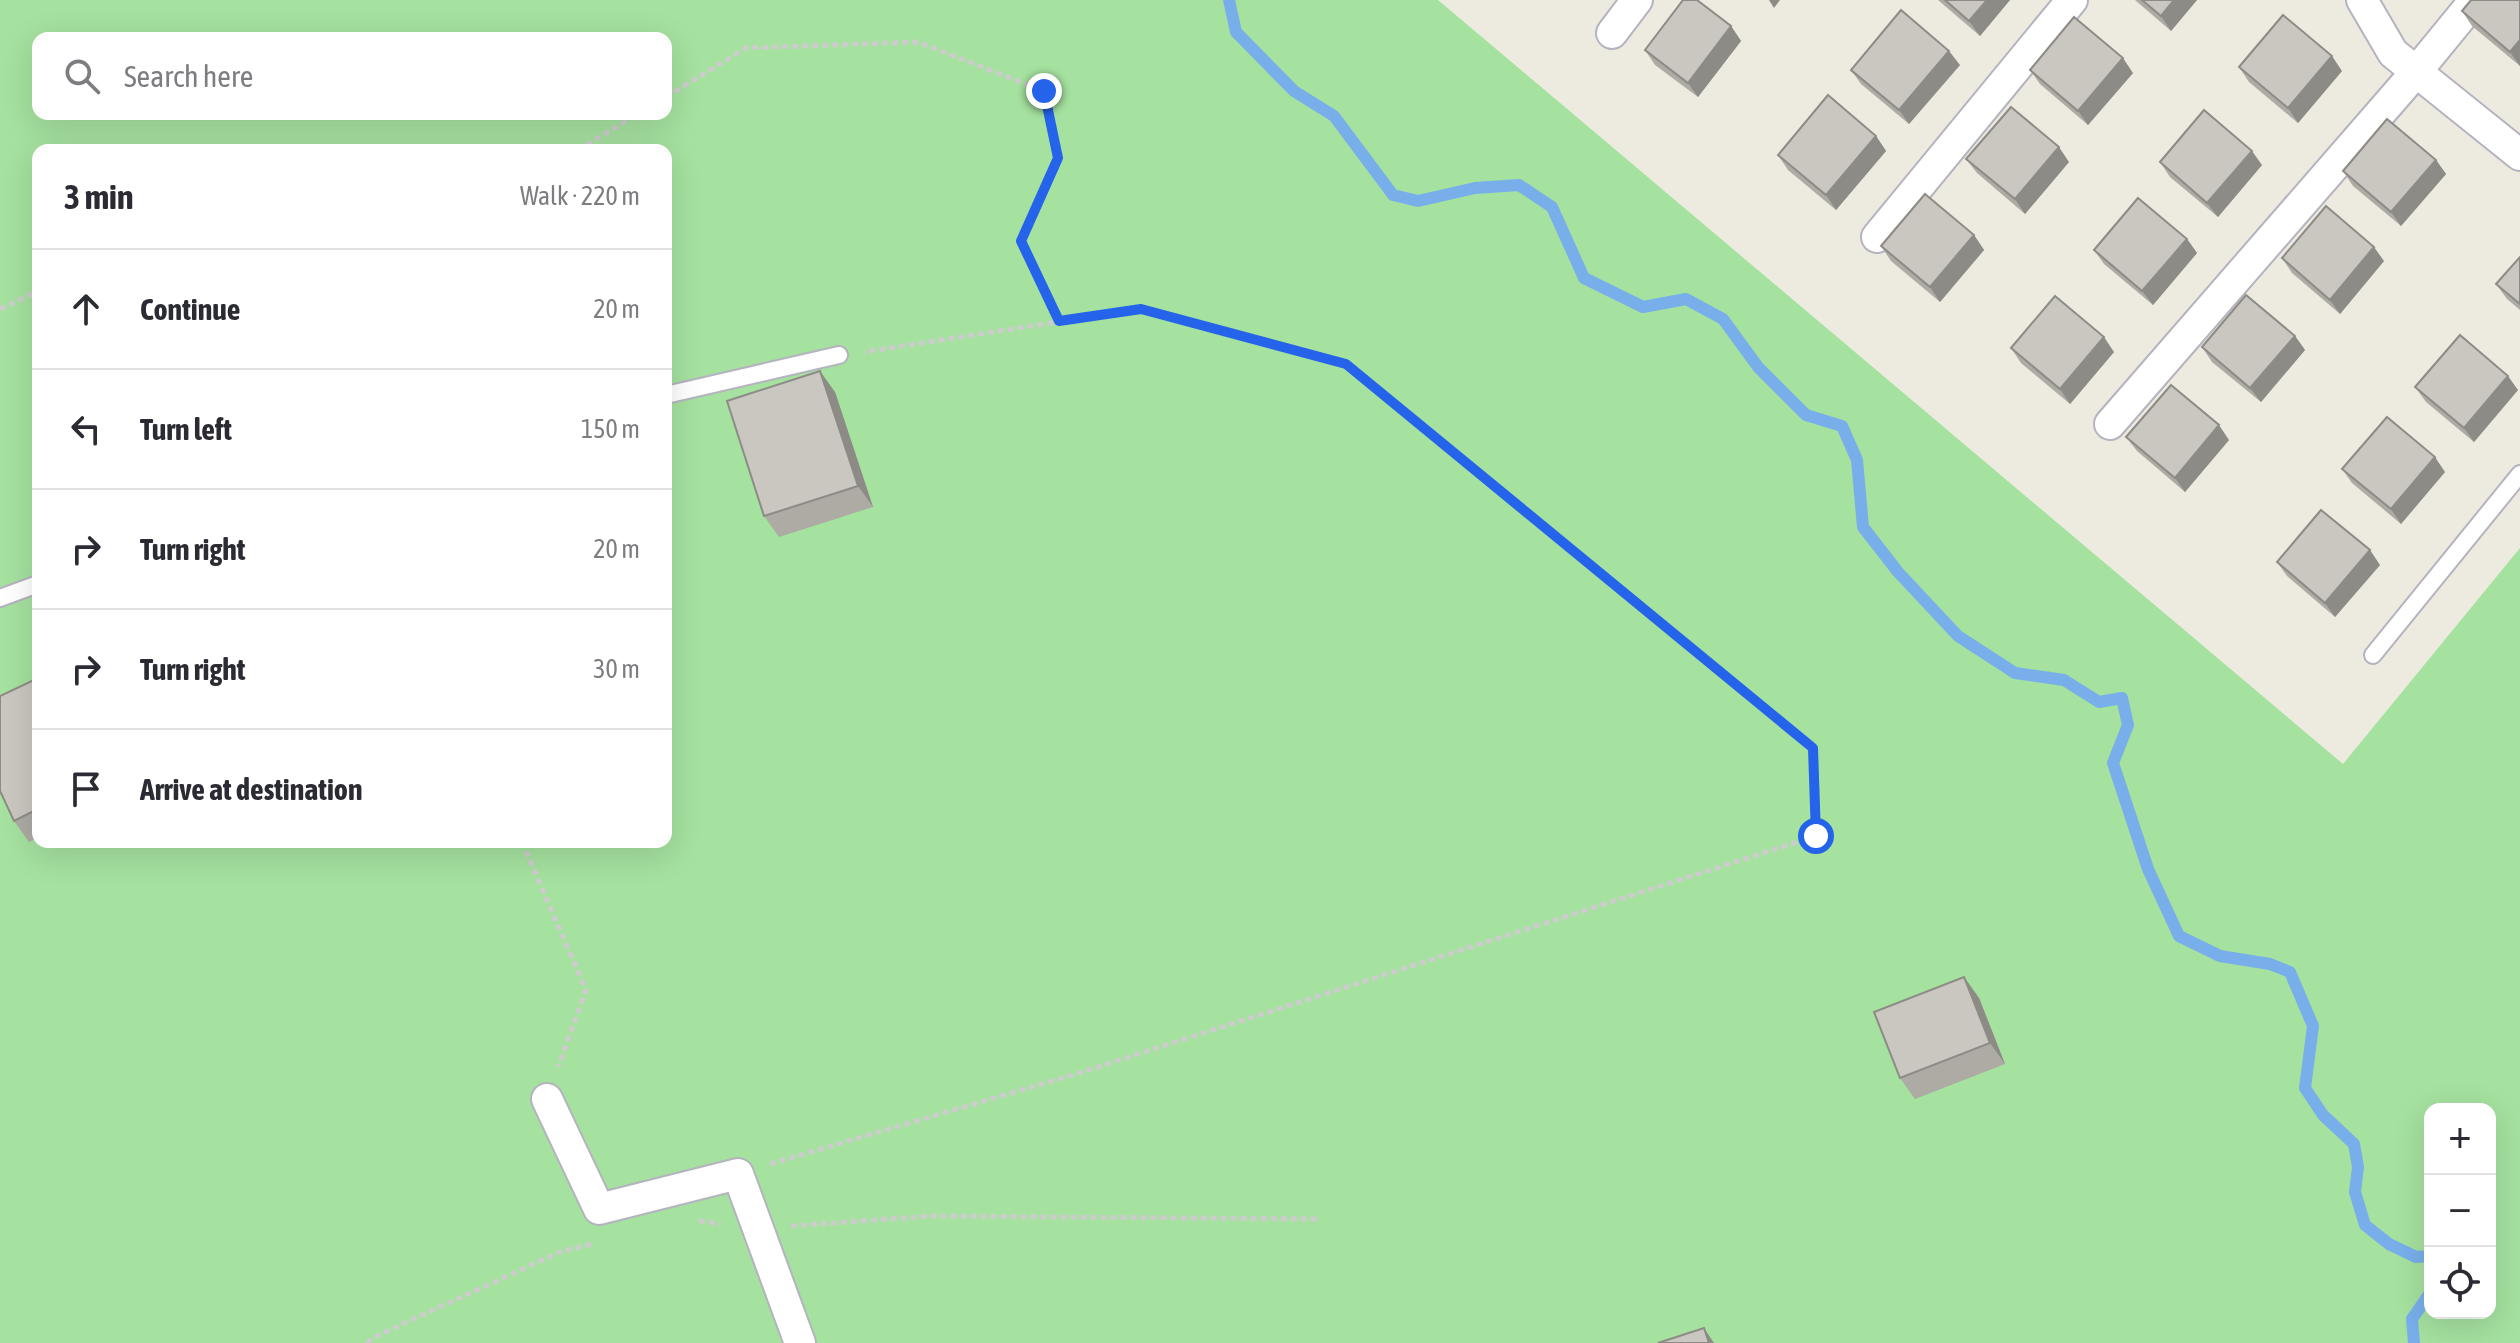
<!DOCTYPE html>
<meta charset="utf-8">
<style>
body{margin:0;font-family:"Asap Condensed",sans-serif;background:#f2f2f3;color:#2b2b33}
.controls{position:absolute;right:24px;bottom:24px;display:grid;overflow:hidden;border-radius:16px;box-shadow:0 8px 32px #0002}
.controls button{width:72px;height:72px;display:grid;place-items:center;padding:0;border:0;border-bottom:2px solid #e1e1e2;background:#fff;color:#2b2b33;font:40px sans-serif}
.stop{position:absolute;width:24px;height:24px;margin:-18px;border:6px solid #2563eb;border-radius:50%;background:#fff}
.stop.end{background:#2563eb;border-color:#fff;box-shadow:0 2px 8px #0008}
.list{margin:0;padding:0;list-style:none}
h2{display:flex;justify-content:space-between;align-items:center;height:104px;margin:0;padding:0 32px;font-size:34px}
h2 small{font-size:26px;font-weight:400;color:#7c7c81}
.list li{display:grid;grid-template-columns:52px 1fr auto;gap:24px;align-items:center;box-sizing:border-box;height:120px;padding:0 32px;border-top:2px solid #e1e1e2}
.list b{display:block;font-size:30px;white-space:nowrap}
.list em{font-size:26px;font-style:normal;color:#7c7c81}
.icon{flex:none;width:44px;height:44px;fill:none;stroke:currentColor;stroke-width:2;stroke-linecap:round;stroke-linejoin:round}
.map{position:relative;flex:none;width:2520px;height:1343px;overflow:hidden}
.search{position:absolute;background:#fff;box-shadow:0 8px 32px #0002;left:32px;top:32px;width:640px;height:88px;display:flex;align-items:center;gap:20px;box-sizing:border-box;padding:0 28px;border-radius:16px;color:#7c7c81;font-size:30px}
.panel{position:absolute;background:#fff;box-shadow:0 8px 32px #0002;left:32px;top:144px;width:640px;height:704px;border-radius:16px}
.map>svg:first-child{display:block}
</style>
<div class="map">
<svg width="2520" height="1343" viewBox="0 0 2520 1343">
<rect width="100%" height="100%" fill="#edebe0"/>
<!-- green -->
<path fill="#a5e19f" fill-rule="evenodd" d="M0,0H1438L2343,764L2520,548V1343H0ZM38,38H666V114H38ZM38,150H666V842H38ZM2430,1109H2490V1313H2430Z"/>
<g fill="none" stroke-linecap="round" stroke-linejoin="round">
<!-- stream -->
<path stroke="#78afea" stroke-width="12" d="M1229,0L1236,32L1294,91L1334,116L1393,195L1418,201L1475,188L1519,185L1552,207L1584,278L1643,307L1686,299L1723,319L1758,367L1806,415L1842,426L1857,460L1863,527L1898,572L1958,636L2015,673L2064,680L2099,702L2122,698L2128,725L2113,763L2148,869L2179,936L2220,956L2270,964L2290,972L2313,1026L2305,1088L2323,1115L2354,1144L2358,1167L2355,1192L2365,1225L2389,1244L2416,1257L2430,1256
M2414,1343L2412,1319L2430,1293"/>
<defs>
<path id="lane" d="M666,395L839,355
M0,598L38,584
M2373,655L2520,474"/>
<path id="street" d="M2362,0L2393,53L2520,155
M1612,33L1637,0
M1877,237L2072,0
M2110,424L2416,72L2475,0
M547,1099L599,1209L738,1174L800,1343"/>
</defs>
<!-- lane casing -->
<use href="#lane" stroke="#b4b3bf" stroke-width="20"/>
<!-- street casing -->
<use href="#street" stroke="#b4b3bf" stroke-width="34"/>
<!-- path -->
<path stroke="#ccc" stroke-width="5" stroke-dasharray="6 4" stroke-linecap="butt" d="M666,97L746,48L918,42L1044,91L1058,158L1021,241L1059,321
M578,150L638,114
M0,309L38,291
M522,842L586,990L558,1067
M770,1164L1076,1074L1816,836L1813,748L1346,364L1141,309L864,352
M699,1221L721,1224
M791,1226L930,1216L1320,1219
M367,1343L372,1338L562,1251L592,1244"/>
<!-- lane -->
<use href="#lane" stroke="#fff" stroke-width="16"/>
<!-- street -->
<use href="#street" stroke="#fff" stroke-width="30"/>
</g>
<!-- wall -->
<path fill="#adaba4" d="M1938,0H2010L1980,36Z
M2135,0H2197L2171,31Z
M2520,0V66L2472,26L2462,11Z
M1731,26L1741,41L1698,97L1655,65L1645,50Z
M1960,65L1909,124L1861,84L1851,70Z
M2239,67L2342,71L2298,123L2249,82Z
M2030,70L2133,73L2088,125L2040,84Z
M1876,136L1886,151L1836,210L1788,170L1778,155Z
M1966,159L2069,162L2025,214L1977,173Z
M2436,160L2446,174L2401,226L2353,186L2343,171Z
M2160,162L2262,165L2218,217L2170,177Z
M1974,235L1984,250L1940,302L1891,261L1881,246Z
M2187,239L2197,253L2153,305L2104,264L2094,250Z
M2520,257V310L2507,299L2496,284Z
M2282,258L2384,261L2340,314L2292,273Z
M2295,336L2305,350L2261,402L2212,362L2202,347Z
M2011,348L2114,352L2070,404L2021,363Z
M2415,387L2518,390L2474,442L2426,402Z
M835,392L873,507L779,537L764,516Z
M2126,437L2229,440L2185,492L2137,451Z
M2342,469L2445,472L2401,524L2352,483Z
M2277,562L2380,565L2335,617L2287,576Z
M38,678V838L29,842L14,821Z
M1964,977L1979,998L2005,1064L1915,1099L1900,1078Z"/>
<!-- shaded-wall -->
<path fill="#8d8b86" d="M1769,0H1780L1774,8Z
M1987,0H2010L1980,36L1969,21Z
M2174,0H2197L2171,31L2161,16Z
M1731,26L1741,41L1698,97L1688,83Z
M2520,40V66L2510,52Z
M1949,51L1960,65L1909,124L1899,110Z
M2332,56L2342,71L2298,123L2288,108Z
M2123,58L2133,73L2088,125L2078,111Z
M1876,136L1886,151L1836,210L1826,195Z
M2059,147L2069,162L2025,214L2015,199Z
M2252,151L2262,165L2218,217L2207,203Z
M2436,160L2446,174L2401,226L2391,212Z
M1974,235L1984,250L1940,302L1930,287Z
M2187,239L2197,253L2153,305L2142,291Z
M2374,247L2384,261L2340,314L2330,300Z
M2295,336L2305,350L2261,402L2250,388Z
M2104,337L2114,352L2070,404L2060,389Z
M820,371L835,392L873,507L858,486Z
M2508,376L2518,390L2474,442L2464,428Z
M2219,425L2229,440L2185,492L2175,478Z
M2435,457L2445,472L2401,524L2391,509Z
M2370,550L2380,565L2335,617L2325,603Z
M1964,977L1979,998L2005,1064L1990,1043Z
M1704,1328L1714,1343H1709Z"/>
<!-- building -->
<path fill="#c9c7bf" stroke="#8d8b86" stroke-width="2" d="M1683,0H1697L1731,26L1688,83L1645,50Z
M1945,0H1987L1969,21Z
M2142,0H2174L2161,16Z
M2471,0H2520V40L2510,52L2462,11Z
M1901,10L1949,51L1899,110L1851,70Z
M2283,15L2332,56L2288,108L2239,67Z
M2074,17L2123,58L2078,111L2030,70Z
M1828,95L1876,136L1826,195L1778,155Z
M2011,107L2059,147L2015,199L1966,159Z
M2204,110L2252,151L2207,203L2160,162Z
M2387,119L2436,160L2391,212L2343,171Z
M1925,194L1974,235L1930,287L1881,246Z
M2138,198L2187,239L2142,291L2094,250Z
M2326,206L2374,247L2330,300L2282,258Z
M2520,257V304L2496,284Z
M2246,295L2295,336L2250,388L2202,347Z
M2055,296L2104,337L2060,389L2011,348Z
M2460,335L2508,376L2464,428L2415,387Z
M820,371L858,486L764,516L727,401Z
M2171,385L2219,425L2175,478L2126,437Z
M2387,417L2435,457L2391,509L2342,469Z
M2321,510L2370,550L2325,603L2277,562Z
M38,678V809L14,821L0,791V696Z
M1964,977L1990,1043L1900,1078L1874,1012Z
M1704,1328L1709,1343H1658Z"/>
<g fill="none" stroke-linecap="round" stroke-linejoin="round">
<!-- route -->
<path stroke="#2563eb" stroke-width="10" d="M1044,91L1058,158L1021,241L1059,321L1141,309L1346,364L1813,748L1816,836"/>
</g>
</svg>
<div class="controls">
<button>+</button>
<button>−</button>
<button><svg class="icon" aria-label="locate" viewBox="0 0 24 24"><circle cx="12" cy="12" r="6"/><path d="M12 2v4M12 18v4M2 12h4M18 12h4"/></svg></button>
</div>
<div class="stop" style="left:1816px;top:836px"></div>
<div class="stop end" style="left:1044px;top:91px"></div>
<div class="search"><svg class="icon" aria-label="search" viewBox="0 0 24 24"><circle cx="10" cy="10" r="6"/><path d="M15 15l6 6"/></svg>Search here</div>
<section class="panel">
<h2>3 min<small>Walk · 220 m</small></h2>
<ul class="list">
<li><svg class="icon" aria-label="ahead" viewBox="0 0 24 24"><path d="M12 20V5M6 11l6-6 6 6"/></svg><div><b>Continue</b></div><em>20 m</em></li>
<li><svg class="icon" aria-label="left" viewBox="0 0 24 24"><path d="M17 20v-9H6M10 6l-5 5 5 5"/></svg><div><b>Turn left</b></div><em>150 m</em></li>
<li><svg class="icon" aria-label="right" viewBox="0 0 24 24"><path d="M7 20v-9h11M14 6l5 5-5 5"/></svg><div><b>Turn right</b></div><em>20 m</em></li>
<li><svg class="icon" aria-label="right" viewBox="0 0 24 24"><path d="M7 20v-9h11M14 6l5 5-5 5"/></svg><div><b>Turn right</b></div><em>30 m</em></li>
<li><svg class="icon" aria-label="arrive" viewBox="0 0 24 24"><path d="M6 21V4h12l-3 4 3 4H6"/></svg><div><b>Arrive at destination</b></div></li>
</ul>
</section>
</div>
